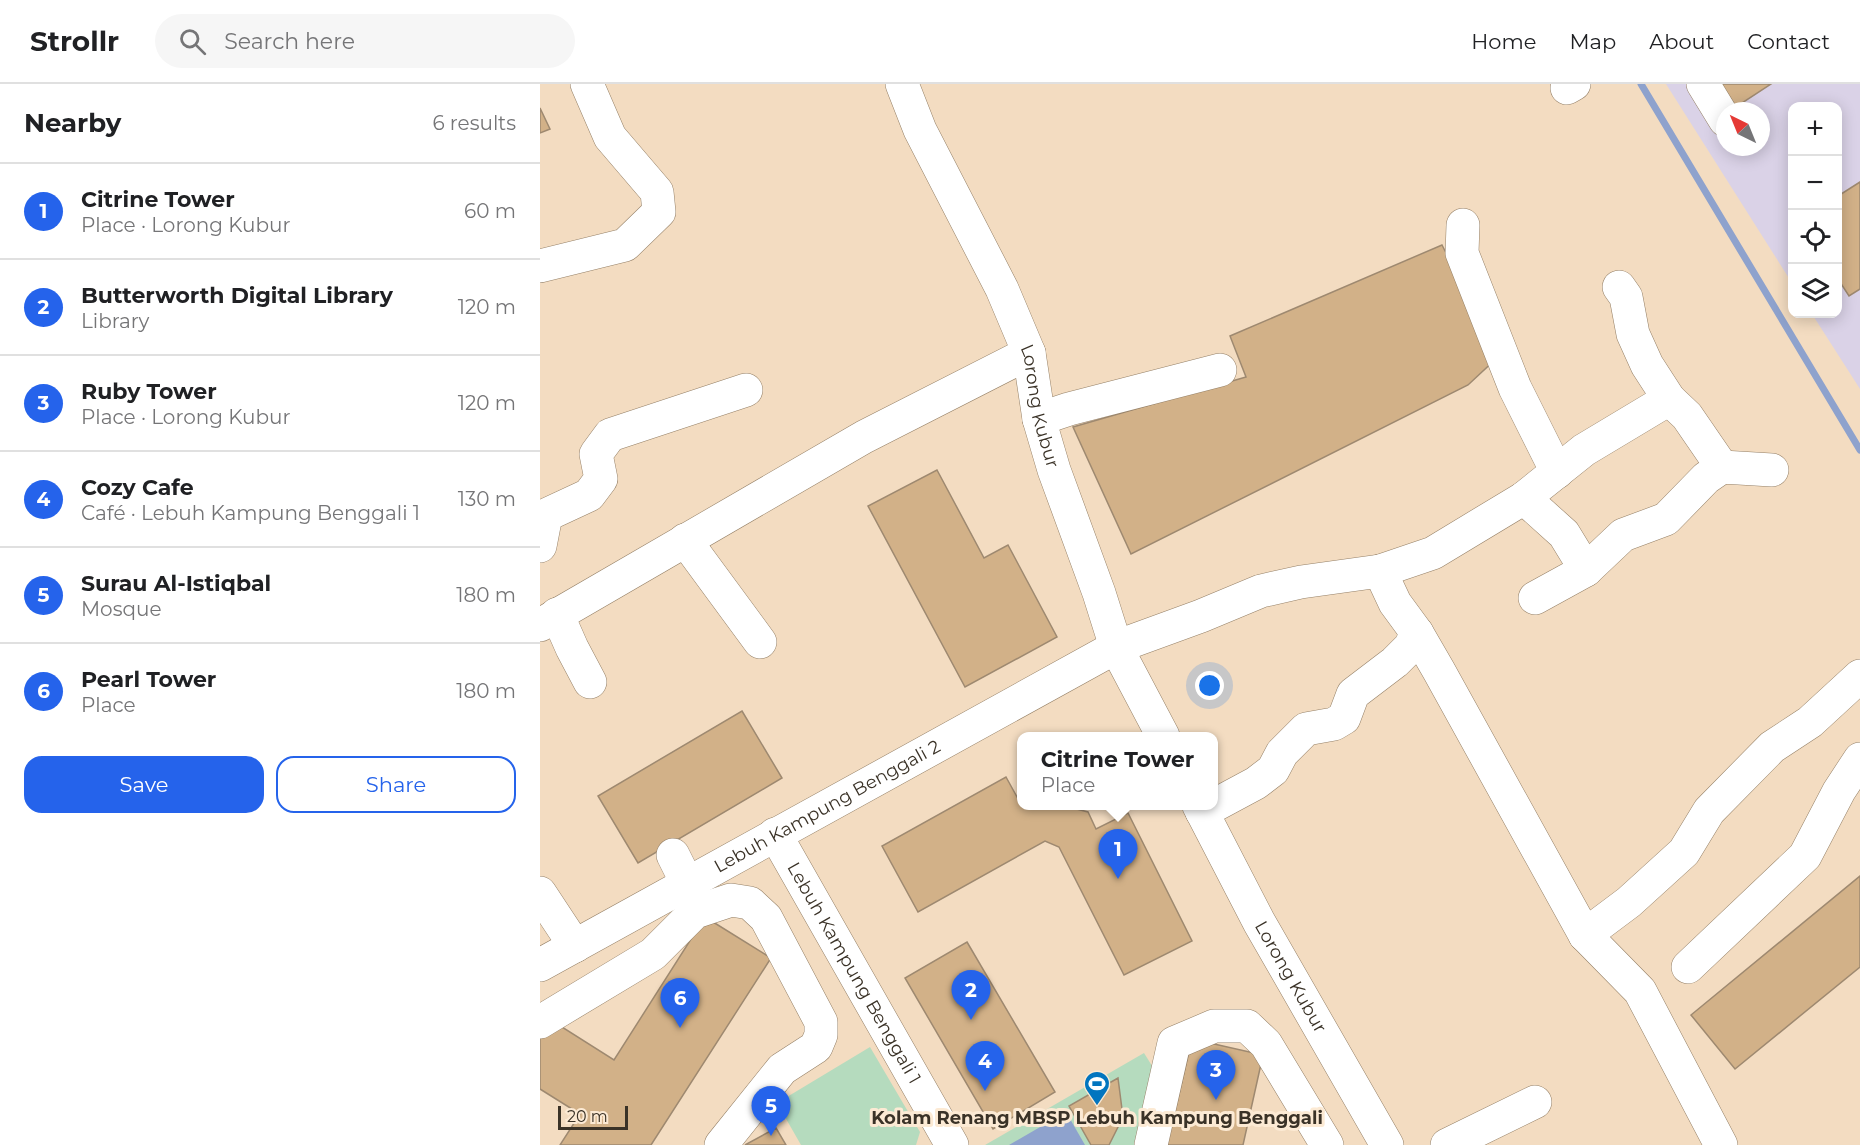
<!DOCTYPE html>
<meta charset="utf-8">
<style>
body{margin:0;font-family:Montserrat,sans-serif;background:#f6f6f6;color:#202124}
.controls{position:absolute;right:18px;top:18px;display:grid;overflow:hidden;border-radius:12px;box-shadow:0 3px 15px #0003}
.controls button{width:54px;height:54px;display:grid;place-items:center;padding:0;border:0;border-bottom:2px solid #e0e0e0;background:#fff;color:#202124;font:30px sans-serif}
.compass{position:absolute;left:1176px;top:18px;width:54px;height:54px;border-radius:50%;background:#fff;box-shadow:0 3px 15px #0003;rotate:317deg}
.scale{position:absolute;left:18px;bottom:15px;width:70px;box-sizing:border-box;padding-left:6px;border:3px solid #3a3227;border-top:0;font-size:16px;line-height:21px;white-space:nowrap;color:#3a3227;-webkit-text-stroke:4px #fcead4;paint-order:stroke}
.you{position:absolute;left:670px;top:602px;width:21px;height:21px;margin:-15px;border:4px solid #fff;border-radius:50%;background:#1a73e8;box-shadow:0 0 0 9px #1a73e833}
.badge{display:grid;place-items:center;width:39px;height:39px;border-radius:50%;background:#2563eb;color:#fff;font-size:20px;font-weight:700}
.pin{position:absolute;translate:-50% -50px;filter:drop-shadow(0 2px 3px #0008)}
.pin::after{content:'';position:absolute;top:32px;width:21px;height:18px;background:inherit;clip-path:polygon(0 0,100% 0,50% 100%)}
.popup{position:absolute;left:477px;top:648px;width:201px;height:78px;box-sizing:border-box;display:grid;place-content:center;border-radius:12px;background:#fff;filter:drop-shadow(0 2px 4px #0005);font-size:20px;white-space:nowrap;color:#757577}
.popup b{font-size:22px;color:#202124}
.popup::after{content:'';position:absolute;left:50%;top:100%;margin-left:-12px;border:12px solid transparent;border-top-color:#fff}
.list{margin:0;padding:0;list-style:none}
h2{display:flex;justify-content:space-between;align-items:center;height:78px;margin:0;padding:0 24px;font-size:26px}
h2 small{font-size:20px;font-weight:400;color:#757577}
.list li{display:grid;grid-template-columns:39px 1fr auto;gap:18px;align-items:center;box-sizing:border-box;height:96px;padding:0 24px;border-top:2px solid #e0e0e0}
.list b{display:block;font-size:22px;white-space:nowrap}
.list p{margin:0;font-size:20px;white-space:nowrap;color:#757577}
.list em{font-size:20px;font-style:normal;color:#757577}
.actions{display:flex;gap:12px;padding:18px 24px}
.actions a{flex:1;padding:14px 0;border:2px solid #2563eb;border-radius:18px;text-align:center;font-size:21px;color:#2563eb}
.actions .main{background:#2563eb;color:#fff}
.icon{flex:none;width:33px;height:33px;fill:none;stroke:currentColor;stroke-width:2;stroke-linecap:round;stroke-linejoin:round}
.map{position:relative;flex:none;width:1320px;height:1061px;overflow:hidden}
header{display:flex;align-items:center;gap:36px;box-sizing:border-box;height:84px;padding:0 30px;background:#fff;border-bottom:2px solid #e0e0e0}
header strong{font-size:28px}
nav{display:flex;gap:33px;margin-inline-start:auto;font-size:21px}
.search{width:420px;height:54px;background:#f6f6f6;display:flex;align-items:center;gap:15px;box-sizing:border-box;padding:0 21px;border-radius:33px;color:#757577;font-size:22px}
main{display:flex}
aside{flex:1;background:#fff}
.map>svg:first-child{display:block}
</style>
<header>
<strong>Strollr</strong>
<div class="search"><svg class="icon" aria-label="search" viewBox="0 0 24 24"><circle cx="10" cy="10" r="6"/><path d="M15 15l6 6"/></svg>Search here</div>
<nav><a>Home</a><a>Map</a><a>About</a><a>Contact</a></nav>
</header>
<main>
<aside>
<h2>Nearby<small>6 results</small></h2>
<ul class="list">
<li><span class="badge">1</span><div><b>Citrine Tower</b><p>Place · Lorong Kubur</p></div><em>60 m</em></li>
<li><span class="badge">2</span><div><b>Butterworth Digital Library</b><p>Library</p></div><em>120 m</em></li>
<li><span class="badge">3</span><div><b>Ruby Tower</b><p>Place · Lorong Kubur</p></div><em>120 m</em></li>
<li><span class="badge">4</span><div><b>Cozy Cafe</b><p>Café · Lebuh Kampung Benggali 1</p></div><em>130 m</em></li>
<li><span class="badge">5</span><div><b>Surau Al-Istiqbal</b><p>Mosque</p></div><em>180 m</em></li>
<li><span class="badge">6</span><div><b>Pearl Tower</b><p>Place</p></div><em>180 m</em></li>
</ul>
<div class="actions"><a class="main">Save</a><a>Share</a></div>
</aside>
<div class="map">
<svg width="1320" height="1061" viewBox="0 0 1320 1061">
<rect width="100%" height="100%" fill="#f3dcc1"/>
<!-- industrial -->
<path fill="#dad2e7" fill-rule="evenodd" d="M1126,0H1320V305L1272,230H1298V22H1252V199ZM1185,27H1221V63H1185Z"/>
<!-- green -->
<path fill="#b5dbbe" d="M330,963L380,1048L376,1061H261L237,1019Z
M604,969L614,985L594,1061H445Z"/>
<!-- water -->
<path fill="#8ea2cd" d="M526,1028L545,1061H469Z"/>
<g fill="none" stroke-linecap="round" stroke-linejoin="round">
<!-- stream -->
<path stroke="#8ea2cd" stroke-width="7" d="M1101,0L1320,366"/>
</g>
<!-- building -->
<path fill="#d2b188" stroke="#9e8970" stroke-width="1.5" d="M1181,0H1231L1196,23Z
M0,24L10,45L0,49Z
M1320,98V205L1309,212L1298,195V112Z
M902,161L959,272L928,301L591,470L533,343L706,293L690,252Z
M397,386L444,474L468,461L517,553L425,603L328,422Z
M202,627L242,694L98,779L58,712Z
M466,693L482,722H525L548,728L556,745L588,729L652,857L584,891L519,763L505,757L378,828L342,762Z
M1320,792V883L1195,985L1151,931Z
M165,833L231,874L111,1061H20L40,1030L0,1005V952L11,936L74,976Z
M427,858L515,1008L453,1045L365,894Z
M652,955L723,971L703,1061H627Z
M578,994L583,1033L569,1061H551L529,1022Z
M236,1044L246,1061H205Z"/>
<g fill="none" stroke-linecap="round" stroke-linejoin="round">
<defs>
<g id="minor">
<path id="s1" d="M362,0L380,46L462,205L489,269L499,335L514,386L559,509L576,563L623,652"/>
<path d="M1163,0L1185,36"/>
<path d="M1027,4L1034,0"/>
<path d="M923,141L922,169L975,304L1017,388"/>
<path d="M0,182L85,161L119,128L117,108L70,53L47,0"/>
<path d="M1079,203L1086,213L1093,250L1107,281L1129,315L1147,332L1182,383"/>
<path d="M499,335L529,325L680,286"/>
<path d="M984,414L1024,450L1046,486"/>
<path d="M145,456L220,558"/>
<path d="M0,462L6,431L49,411L61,395L56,370L70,351L206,306"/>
<path d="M840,487L855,519L877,549L899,587L1045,851L1100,907L1181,1061"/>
<path d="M995,514L1046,486L1083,451L1126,435L1166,394L1182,383L1232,386"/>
<path d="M17,530L32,564L50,598"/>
<path d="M0,541L324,353L489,269"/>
<path id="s2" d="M659,722L719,838L847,1061"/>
<path d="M662,728L716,699L733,686L742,669L766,645L794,640L804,634L813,610L855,578L870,563L877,549"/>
<path id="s3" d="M235,750L412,1061"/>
<path d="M133,771L147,799"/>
<path d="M0,809L35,862"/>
<path d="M1045,851L1089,818L1144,768L1169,727L1232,663L1270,638L1320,592"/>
<path id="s4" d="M0,881L576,563L661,532L721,507L761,498L840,487L893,469L984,414L1044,366L1129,315"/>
<path d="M1148,883L1265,772L1299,707L1320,675"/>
<path d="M0,938L113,870L155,828L191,816L210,819L226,834L281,938V951L276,963L242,985L181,1061"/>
<path d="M611,1061L634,959L674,942H707L726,960L787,1061"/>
<path d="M907,1061L995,1018"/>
</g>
</defs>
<!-- minor casing -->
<use href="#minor" stroke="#958067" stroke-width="34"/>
<!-- minor -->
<use href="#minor" stroke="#fff" stroke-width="33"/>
</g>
<!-- icons -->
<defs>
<symbol id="stadium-pin" viewBox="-11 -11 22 30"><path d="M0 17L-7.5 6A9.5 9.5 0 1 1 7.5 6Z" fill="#0275bf" stroke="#fcead4"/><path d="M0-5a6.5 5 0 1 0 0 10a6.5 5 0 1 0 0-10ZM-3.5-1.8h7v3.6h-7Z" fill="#fff"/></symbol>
</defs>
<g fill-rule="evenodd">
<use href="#stadium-pin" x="542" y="985" width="30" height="40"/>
</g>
<g text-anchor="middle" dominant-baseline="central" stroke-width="6" stroke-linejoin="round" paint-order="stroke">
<!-- street labels -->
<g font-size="18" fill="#3a3227" stroke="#fcead4">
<text stroke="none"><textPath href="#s1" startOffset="352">Lorong Kubur</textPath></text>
<text stroke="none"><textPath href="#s4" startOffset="328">Lebuh Kampung Benggali 2</textPath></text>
<text stroke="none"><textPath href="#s3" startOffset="160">Lebuh Kampung Benggali 1</textPath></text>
<text stroke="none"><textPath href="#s2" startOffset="194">Lorong Kubur</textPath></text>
</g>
<!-- poi labels -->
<g font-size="18" font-weight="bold" fill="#3a3227" stroke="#fcead4">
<text x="557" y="1034">Kolam Renang MBSP Lebuh Kampung Benggali</text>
</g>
</g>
</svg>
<div class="controls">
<button>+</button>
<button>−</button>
<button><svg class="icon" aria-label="locate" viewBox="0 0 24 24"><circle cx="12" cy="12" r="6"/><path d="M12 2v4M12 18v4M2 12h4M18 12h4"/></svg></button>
<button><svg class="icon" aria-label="layers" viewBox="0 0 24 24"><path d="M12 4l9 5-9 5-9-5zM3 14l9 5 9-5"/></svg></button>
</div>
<svg class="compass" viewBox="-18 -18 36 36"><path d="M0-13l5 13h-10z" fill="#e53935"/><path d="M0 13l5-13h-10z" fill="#757577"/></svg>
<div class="scale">20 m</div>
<div class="you"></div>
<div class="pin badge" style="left:578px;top:795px">1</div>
<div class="popup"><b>Citrine Tower</b>Place</div>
<div class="pin badge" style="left:431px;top:936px">2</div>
<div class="pin badge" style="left:676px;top:1016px">3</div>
<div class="pin badge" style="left:445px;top:1007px">4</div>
<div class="pin badge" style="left:231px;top:1052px">5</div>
<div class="pin badge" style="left:140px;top:944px">6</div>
</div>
</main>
